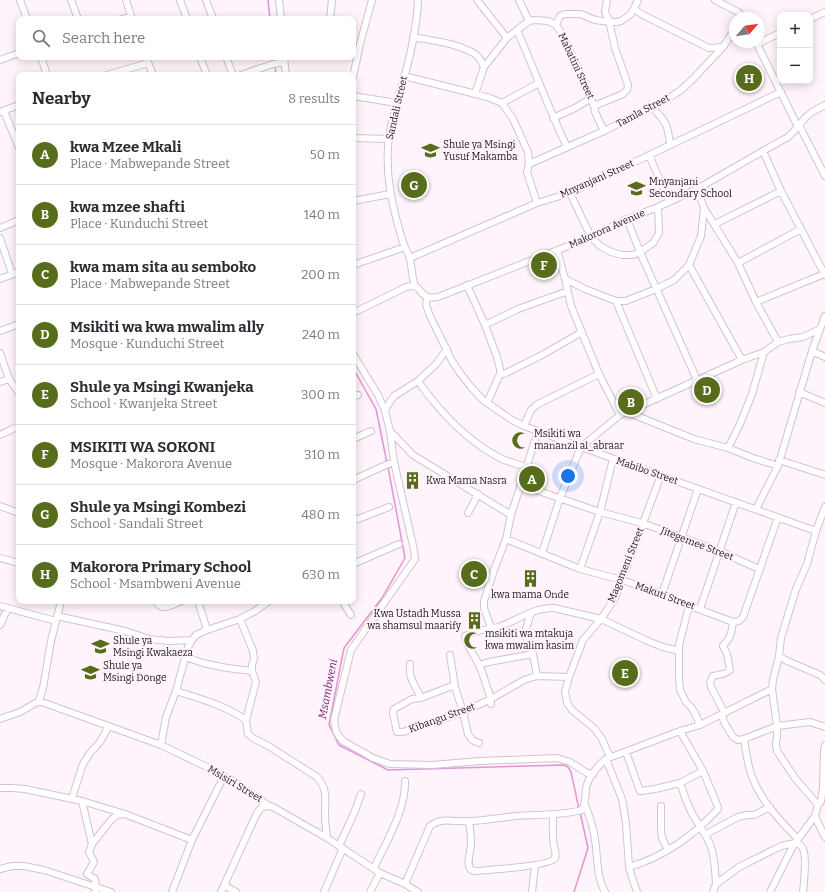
<!DOCTYPE html>
<meta charset="utf-8">
<style>
body{margin:0;font-family:Bitter,serif;background:#f2f2f3;color:#2b2b33}
.controls{position:absolute;right:12px;top:12px;display:grid;overflow:hidden;border-radius:8px;box-shadow:0 2px 10px #0003}
.controls button{width:36px;height:36px;display:grid;place-items:center;padding:0;border:0;border-bottom:1px solid #e1e1e2;background:#fff;color:#2b2b33;font:20px sans-serif}
.compass{position:absolute;left:729px;top:12px;width:36px;height:36px;border-radius:50%;background:#fff;box-shadow:0 2px 10px #0003;rotate:61deg}
.you{position:absolute;left:568px;top:476px;width:14px;height:14px;margin:-10px;border:3px solid #fff;border-radius:50%;background:#1a73e8;box-shadow:0 0 0 6px #1a73e833}
.badge{display:grid;place-items:center;width:26px;height:26px;border-radius:50%;background:#586d1c;color:#fff;font-size:13px;font-weight:700}
.pin{position:absolute;translate:-50% -50%;border:2px solid #fff;box-shadow:0 1px 4px #0006}
.list{margin:0;padding:0;list-style:none}
h2{display:flex;justify-content:space-between;align-items:center;height:52px;margin:0;padding:0 16px;font-size:17px}
h2 small{font-size:13px;font-weight:400;color:#7c7c81}
.list li{display:grid;grid-template-columns:26px 1fr auto;gap:12px;align-items:center;box-sizing:border-box;height:60px;padding:0 16px;border-top:1px solid #e1e1e2}
.list b{display:block;font-size:15px;white-space:nowrap}
.list p{margin:0;font-size:13px;white-space:nowrap;color:#7c7c81}
.list em{font-size:13px;font-style:normal;color:#7c7c81}
.icon{flex:none;width:22px;height:22px;fill:none;stroke:currentColor;stroke-width:2;stroke-linecap:round;stroke-linejoin:round}
.map{position:relative;flex:none;width:825px;height:892px;overflow:hidden}
.search{position:absolute;background:#fff;box-shadow:0 2px 10px #0003;left:16px;top:16px;width:340px;height:44px;display:flex;align-items:center;gap:10px;box-sizing:border-box;padding:0 14px;border-radius:8px;color:#7c7c81;font-size:15px}
.panel{position:absolute;background:#fff;box-shadow:0 2px 10px #0003;left:16px;top:72px;width:340px;height:532px;border-radius:8px}
.map>svg:first-child{display:block}
</style>
<div class="map">
<svg width="825" height="892" viewBox="0 0 825 892">
<rect width="100%" height="100%" fill="#fff3fc"/>
<g fill="none" stroke-linecap="round" stroke-linejoin="round">
<!-- stream -->
<path stroke="#e195d4" stroke-width="1.5" d="M268,0L270,19
M275,65L276,75
M353,368L376,409L387,463
M388,467L405,558L382,598L344,648L329,725L339,745L388,770L564,765L568,767L571,772L579,809
M574,892L588,848L580,812"/>
<defs>
<path id="minor" d="M20,0L27,19
M71,0L78,19
M126,0L132,19
M180,0L187,19
M206,0L213,19
M279,0L281,19
M477,0L507,38
M519,0L529,21
M715,0L738,12L744,18
M634,9L643,15L709,48L723,47
M122,19L131,16
M330,19L332,0
M810,19L825,12
M556,25L560,16L565,14H581L592,19L601,21L616,22L621,21L630,15L634,9L638,0
M517,30C534,69 549,109 567,147
M413,37C434,41 457,43 475,54C479,57 482,62 484,67
M756,42L798,127
M757,44L780,33
M41,57L47,75
M146,57L153,75
M200,57L207,75
M226,57L233,75
M284,57L286,75
M0,60L19,53
M107,75L148,63
M241,75L273,64L284,62
M404,76L468,92L490,98L502,103L513,119L528,152L529,164L527,172L537,203
M353,77L360,44L372,0
M475,94L484,67L507,38L517,30L529,21L535,20L548,21L556,25L562,34L580,73L594,106L595,112L604,131
M353,96L397,103
M502,103L539,83
M594,106L623,94L627,90L628,85L615,48L609,21L605,12L607,0
M652,107C666,122 668,124 670,145
M4,111L19,148
M0,112L19,105
M553,118L575,108L590,99
M799,125L825,176
M353,138L389,139
M763,151L781,191L825,275
M649,155L669,201
M529,164L604,131L669,98L681,90L693,79L723,47L735,29
M697,189L704,208L738,263L756,302L778,342
M570,193L591,237L600,246L611,252L622,255H633L640,252L653,243L659,233L658,207
M353,201L390,194
M627,219L640,252L697,380
M715,224L781,191
M0,228L19,220
M0,238L12,274
M557,250L565,279L571,306L599,374L620,415
M410,258L537,203L570,193L781,92
M738,263L801,229
M353,265L405,247
M689,265L742,360
M0,279L19,272
M565,279L585,289L616,301H626L656,289L674,280L689,265L701,236L704,208
M467,285L485,325L497,357L500,369V374L487,403
M415,286C412,278 412,269 410,259C409,255 406,250 404,245C393,211 384,174 389,137C392,117 398,98 404,78C411,53 417,26 418,0
M427,297L426,305L430,316L452,361L460,373L471,387L483,400L512,420L524,426L581,447L816,531
M616,301L657,399
M756,302L824,274
M353,313L406,287C423,283 416,293 428,297C431,298 434,297 438,297L591,237L627,219L658,207L697,189L763,151L788,137L794,131L805,118L812,112L825,105
M485,325L518,309L568,291
M0,331L19,324
M812,351L825,357
M0,353L9,379L19,393
M353,354L378,395L385,411L390,431L394,462L414,550L415,559L351,650L334,720L336,731L338,735L343,741L373,758L390,764L432,765L480,761L557,758L570,762L587,773L593,774
M500,374H504L542,355L582,332
M418,381C439,411 465,439 498,457C507,462 517,464 527,467
M0,382L9,379
M799,392L825,403
M353,397L358,395
M385,411L388,405L394,396L418,381L436,364L447,349
M627,412L694,439L728,448L753,458L778,466
M524,426L531,410L538,404L599,374
M390,431L413,455L511,515
M0,435L19,426
M353,439L371,431
M728,448L740,424L752,394L764,352
M779,460L825,475
M353,480L386,465L394,462
M521,485L600,512L642,523L719,551L759,569
M0,506L19,513
M825,507L816,531L807,564L796,589L781,638L779,656L785,660L820,675L825,680
M756,509L778,466L812,351L825,316
M468,513L478,494
M353,521L389,507
M506,539L580,569L622,580L662,594L685,604L733,622L739,621L743,617L778,517
M542,553L560,498L581,447L620,415L742,360L764,352L778,342L789,339L803,337L820,329
M0,558L19,563
M353,564L399,544
M580,569L600,512L613,459
M662,594L698,489
M156,601C161,613 173,604 182,601
M198,601L207,630
M346,601L344,604L351,615
M0,606L56,621
M689,606L679,645V678L680,690L686,702L691,707L695,713L700,725
M700,609L736,502
M531,613L526,629V637L533,654L537,676
M57,616L125,631L149,639L169,641L192,640
M240,619L253,651L254,659L252,665V671L256,682L246,720L248,734L253,738L270,747L317,777C328,790 325,798 325,813C325,822 326,830 327,838
M0,625L8,608
M491,628L484,608V601L494,570L506,539L511,515L538,431
M450,655L455,687L463,712L468,734L472,740L479,743
M779,656L773,680L772,689L777,726V736L776,744L777,751L795,778L818,805
M185,657L203,663L227,668L252,671
M410,664C408,679 416,686 421,698
M479,665L489,662L533,654
M455,687L452,686L421,698L412,699L394,709L393,713L397,732H403L463,712L491,699L524,680L537,676L569,677
M176,691C201,699 224,705 246,720
M39,701L161,745L207,767L235,782L269,806L273,807L327,838L380,873L405,884L418,892
M491,704V699C487,688 484,676 479,665C475,656 466,646 465,636C475,630 487,630 498,627C517,621 534,607 554,608L601,619L650,642L663,647L679,651
M724,712L711,687L710,682L713,676C719,674 726,675 730,670L727,654L723,646C725,643 727,641 729,638C732,633 732,627 733,622
M722,714L724,722L733,737L738,740L744,739L777,726L810,722L825,727
M0,719L20,712L39,701L43,688L51,641L61,601
M744,739C746,751 748,769 753,779C762,802 781,822 798,839
M161,745L166,717L176,691L188,647L192,640L196,635L207,630L240,619L255,611L269,601
M626,752L640,791H641L655,789L680,783L703,771
M610,757L602,739L595,729L572,710L567,703L565,692L569,677L583,640L601,619L615,598L661,475
M606,759L622,799L626,823L629,867L632,877L637,892
M680,783C684,794 687,805 693,815C699,826 707,835 711,847C715,858 715,871 716,884
M0,788H12L25,789L82,801L125,814L192,840
M72,798L83,764L90,753L100,742L109,726
M82,801L92,844L89,852L94,862L87,874L95,879L96,887L95,892
M585,805C589,814 594,830 595,840C598,858 596,876 605,892
M661,806V830L662,838L668,850
M815,816L818,823L825,837
M469,822C470,828 471,835 471,841C472,851 465,862 471,870L476,871C488,870 551,866 555,858C556,854 555,849 554,846C552,835 553,825 553,815
M706,834L738,817L747,815H754L770,807
M796,842C799,844 802,846 803,849C807,857 804,882 803,892
M92,844L111,820L117,815L125,814
M339,846L355,811L361,794
M629,867C664,857 693,836 718,809V807L703,771L680,731
M374,868C386,842 406,810 405,781
M0,869L12,866H24L44,870L111,892
M405,884L430,826C442,816 457,823 472,821C486,820 500,818 515,816C537,814 560,816 582,810C586,804 585,795 586,788C588,778 598,765 606,759L680,731L700,725L772,689
M224,885L236,892
M172,892L192,840L224,776
M221,892L257,813L262,807L269,806
M324,892L343,848
M370,892L380,873
M532,892L535,865
M713,892L716,884L739,867L781,846L795,843
M770,892L791,850L795,843L815,816L818,805L821,801L823,788L824,751L825,745"/>
</defs>
<!-- minor casing -->
<use href="#minor" stroke="#d5c2d1" stroke-width="8"/>
<!-- minor -->
<use href="#minor" stroke="#fff" stroke-width="6"/>
</g>
<!-- icons -->
<defs>
<symbol id="school-bare" viewBox="-9 -9 18 18"><path d="M0-5L7-2L0 1L-7-2ZM-4 1L0 2.5L4 1V4Q0 6-4 4Z" fill="#586d1c" stroke="#fff3fc" stroke-width="2.5" paint-order="stroke"/></symbol>
<symbol id="mosque-bare" viewBox="-9 -9 18 18"><path d="M3.5-4.9A6 6 0 1 0 3.5 4.9A5 5 0 1 1 3.5-4.9Z" fill="#586d1c" stroke="#fff3fc" stroke-width="2.5" paint-order="stroke"/></symbol>
<symbol id="building-bare" viewBox="-9 -9 18 18"><path d="M-4-6H4V6H1V3H-1V6H-4ZM-2.5-4.3h1.7v1.8h-1.7ZM.8-4.3h1.7v1.8H.8ZM-2.5-1h1.7V.8h-1.7ZM.8-1h1.7V.8H.8Z" fill="#586d1c" stroke="#fff3fc" stroke-width="2.5" paint-order="stroke"/></symbol>
</defs>
<g fill-rule="evenodd">
<use href="#school-bare" x="418" y="138" width="25" height="25"/>
<use href="#school-bare" x="624" y="176" width="25" height="25"/>
<use href="#mosque-bare" x="508" y="428" width="25" height="25"/>
<use href="#building-bare" x="400" y="468" width="25" height="25"/>
<use href="#building-bare" x="518" y="566" width="25" height="25"/>
<use href="#building-bare" x="462" y="608" width="25" height="25"/>
<use href="#mosque-bare" x="460" y="628" width="25" height="25"/>
<use href="#school-bare" x="88" y="634" width="25" height="25"/>
<use href="#school-bare" x="78" y="660" width="25" height="25"/>
</g>
<g text-anchor="middle" dominant-baseline="central" stroke-width="4" stroke-linejoin="round" paint-order="stroke">
<!-- street labels -->
<g font-size="10" fill="#1e181d" stroke="#fff3fc">
<text transform="translate(576 66) rotate(65)">Mabatini Street</text>
<text transform="translate(397 108) rotate(-77)">Sandali Street</text>
<text transform="translate(643 111) rotate(-28)">Tamla Street</text>
<text transform="translate(597 179) rotate(-24)">Mnyanjani Street</text>
<text transform="translate(607 229) rotate(-24)">Makorora Avenue</text>
<text transform="translate(647 471) rotate(19)">Mabibo Street</text>
<text transform="translate(697 544) rotate(21)">Jitegemee Street</text>
<text transform="translate(626 565) rotate(-68)">Magomeni Street</text>
<text transform="translate(665 596) rotate(20)">Makuti Street</text>
<text transform="translate(442 718) rotate(-20)">Kibangu Street</text>
<text transform="translate(235 784) rotate(31)">Msisiri Street</text>
</g>
<!-- poi labels -->
<g font-size="10" fill="#1e181d" stroke="#fff3fc" text-anchor="start">
<text x="443" y="145">Shule ya Msingi<tspan x="443" dy="12">Yusuf Makamba</tspan></text>
<text x="649" y="182">Mnyanjani<tspan x="649" dy="12">Secondary School</tspan></text>
<text x="534" y="434">Msikiti wa<tspan x="534" dy="12">mananzil al_abraar</tspan></text>
<text x="426" y="481">Kwa Mama Nasra</text>
<text x="530" y="595" text-anchor="middle">kwa mama Onde</text>
<text x="461" y="614" text-anchor="end">Kwa Ustadh Mussa<tspan x="461" dy="12">wa shamsul maarify</tspan></text>
<text x="485" y="634">msikiti wa mtakuja<tspan x="485" dy="12">kwa mwalim kasim</tspan></text>
<text x="113" y="641">Shule ya<tspan x="113" dy="12">Msingi Kwakaeza</tspan></text>
<text x="103" y="666">Shule ya<tspan x="103" dy="12">Msingi Donge</tspan></text>
</g>
<!-- water labels -->
<g font-size="11" font-style="italic" fill="#7f2675" stroke="#fff3fc">
<text transform="translate(328 689) rotate(-79)">Msambweni</text>
</g>
</g>
</svg>
<div class="controls">
<button>+</button>
<button>−</button>
</div>
<svg class="compass" viewBox="-18 -18 36 36"><path d="M0-13l5 13h-10z" fill="#e53935"/><path d="M0 13l5-13h-10z" fill="#7c7c81"/></svg>
<div class="you"></div>
<div class="pin badge" style="left:532px;top:479px">A</div>
<div class="pin badge" style="left:631px;top:402px">B</div>
<div class="pin badge" style="left:474px;top:574px">C</div>
<div class="pin badge" style="left:707px;top:390px">D</div>
<div class="pin badge" style="left:625px;top:673px">E</div>
<div class="pin badge" style="left:544px;top:265px">F</div>
<div class="pin badge" style="left:414px;top:185px">G</div>
<div class="pin badge" style="left:749px;top:78px">H</div>
<div class="search"><svg class="icon" aria-label="search" viewBox="0 0 24 24"><circle cx="10" cy="10" r="6"/><path d="M15 15l6 6"/></svg>Search here</div>
<section class="panel">
<h2>Nearby<small>8 results</small></h2>
<ul class="list">
<li><span class="badge">A</span><div><b>kwa Mzee Mkali</b><p>Place · Mabwepande Street</p></div><em>50 m</em></li>
<li><span class="badge">B</span><div><b>kwa mzee shafti</b><p>Place · Kunduchi Street</p></div><em>140 m</em></li>
<li><span class="badge">C</span><div><b>kwa mam sita au semboko</b><p>Place · Mabwepande Street</p></div><em>200 m</em></li>
<li><span class="badge">D</span><div><b>Msikiti wa kwa mwalim ally</b><p>Mosque · Kunduchi Street</p></div><em>240 m</em></li>
<li><span class="badge">E</span><div><b>Shule ya Msingi Kwanjeka</b><p>School · Kwanjeka Street</p></div><em>300 m</em></li>
<li><span class="badge">F</span><div><b>MSIKITI WA SOKONI</b><p>Mosque · Makorora Avenue</p></div><em>310 m</em></li>
<li><span class="badge">G</span><div><b>Shule ya Msingi Kombezi</b><p>School · Sandali Street</p></div><em>480 m</em></li>
<li><span class="badge">H</span><div><b>Makorora Primary School</b><p>School · Msambweni Avenue</p></div><em>630 m</em></li>
</ul>
</section>
</div>
